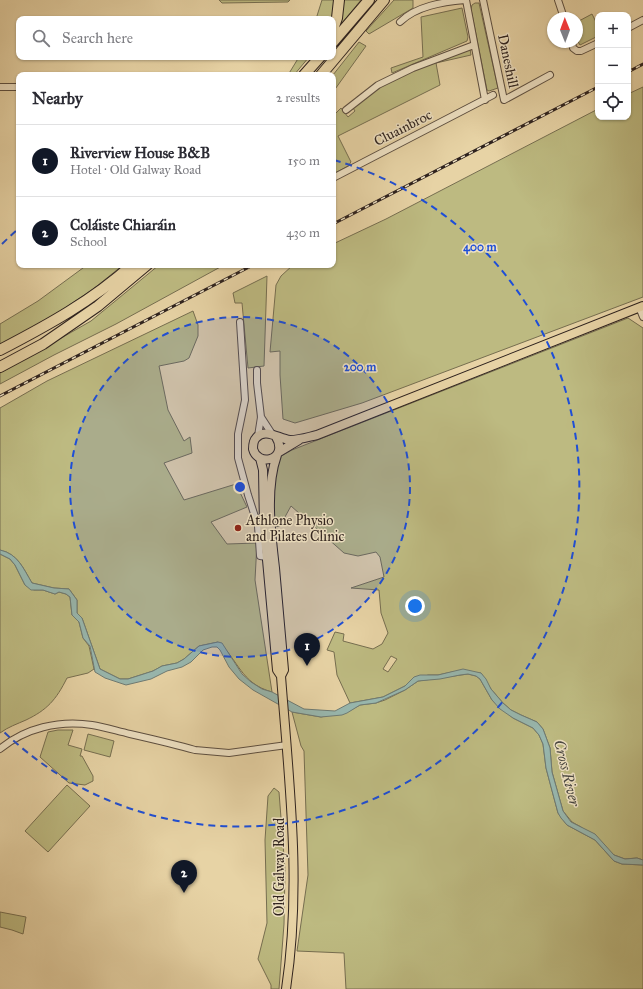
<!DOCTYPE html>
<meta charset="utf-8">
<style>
body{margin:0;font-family:"IM FELL Great Primer",serif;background:#f2f2f3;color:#2b2b33}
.controls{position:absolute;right:12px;top:12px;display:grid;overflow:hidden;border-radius:8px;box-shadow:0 1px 3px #0004}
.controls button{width:36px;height:36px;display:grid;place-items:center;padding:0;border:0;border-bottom:1px solid #e1e1e2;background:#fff;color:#2b2b33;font:20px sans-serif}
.compass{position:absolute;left:547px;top:12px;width:36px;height:36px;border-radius:50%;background:#fff;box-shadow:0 1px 3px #0004;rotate:359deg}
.you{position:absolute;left:415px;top:606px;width:14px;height:14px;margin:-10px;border:3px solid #fff;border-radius:50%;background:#1a73e8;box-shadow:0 0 0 6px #1a73e833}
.badge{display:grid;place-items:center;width:26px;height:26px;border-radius:50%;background:#111827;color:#fff;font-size:13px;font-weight:700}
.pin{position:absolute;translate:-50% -33px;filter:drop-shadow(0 1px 2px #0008)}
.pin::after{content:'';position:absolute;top:21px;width:14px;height:12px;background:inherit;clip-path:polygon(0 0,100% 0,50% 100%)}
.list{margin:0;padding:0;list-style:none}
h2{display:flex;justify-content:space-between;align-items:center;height:52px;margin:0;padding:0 16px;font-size:17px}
h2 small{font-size:13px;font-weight:400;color:#7c7c81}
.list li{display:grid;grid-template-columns:26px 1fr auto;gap:12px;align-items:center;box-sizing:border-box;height:72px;padding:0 16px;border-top:1px solid #e1e1e2}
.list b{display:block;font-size:15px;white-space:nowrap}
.list p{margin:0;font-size:13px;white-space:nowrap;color:#7c7c81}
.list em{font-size:13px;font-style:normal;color:#7c7c81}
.icon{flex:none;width:22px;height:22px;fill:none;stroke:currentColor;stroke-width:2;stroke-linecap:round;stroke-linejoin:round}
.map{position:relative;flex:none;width:643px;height:989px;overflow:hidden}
.search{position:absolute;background:#fff;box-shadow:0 1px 3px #0004;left:16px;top:16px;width:320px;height:44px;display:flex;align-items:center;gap:10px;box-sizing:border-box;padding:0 14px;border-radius:8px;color:#7c7c81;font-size:15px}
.panel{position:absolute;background:#fff;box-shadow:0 1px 3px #0004;left:16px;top:72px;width:320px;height:196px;border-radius:8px}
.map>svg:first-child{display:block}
</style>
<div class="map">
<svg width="643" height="989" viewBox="0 0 643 989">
<rect width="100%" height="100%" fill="#e7d3a5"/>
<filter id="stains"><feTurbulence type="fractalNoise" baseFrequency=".005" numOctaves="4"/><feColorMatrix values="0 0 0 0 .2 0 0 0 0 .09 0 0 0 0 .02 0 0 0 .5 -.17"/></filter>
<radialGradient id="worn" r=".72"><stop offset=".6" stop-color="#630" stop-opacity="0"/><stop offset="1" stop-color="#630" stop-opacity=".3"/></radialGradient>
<!-- green -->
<path fill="#bdba81" stroke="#766e50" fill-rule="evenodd" d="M219,0H290L288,2L222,3Z
M322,0H335L333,19H316Z
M341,0H361L338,28Z
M394,0H413V8L369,34L366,31Z
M475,3H479L498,88L489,91L487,90L471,9L472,5Z
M462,8L468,37L467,41L392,73L391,68L423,57L421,17Z
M592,14L598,26V36L580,45L577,40V22Z
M359,42L366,46L333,92V75Z
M470,49L471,55L436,63L440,85L338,136L351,162L350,163V165L333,174V116L341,108L348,117L355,111L353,108L378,87L406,73Z
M299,57H309L294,75H288Z
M643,87V297L362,403L295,423L283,419L280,375V351L270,352L276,285L281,276L293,265H333V244L386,219L598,109V117H628V94Z
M87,265H123L92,290L47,320L0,346V324L38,301Z
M159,265H224L116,324L54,355L0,384V373L91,321Z
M267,276L264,366L248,368L242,303H235L233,293Z
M193,311L198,325V336L189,358L184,361L159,366L168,410L184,441L190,437L192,453L164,463L184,500L236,484L247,507L211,522L227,544L257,543L255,580L272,692C240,683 239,660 218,642L199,646L184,659L177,663L162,666L153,671L128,679H120L100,669L82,618L77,613V600L69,589L54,588L32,583C23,568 18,554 0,550V408L47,381Z
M628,318L643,328V860L637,858L625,859L614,855L581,827L572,822L563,811L552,772L550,748L543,729L537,722L521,715L511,710L503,703L491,689L481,673L452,672L438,675H428L411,681L405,686L383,697L350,703L337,675L334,652L327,650L335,632L344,634L343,641L373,649L382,644L388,633L381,613L379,590L351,588L384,577L380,557L376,552L358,556L344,553L291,506L280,526L274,527L273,477L278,458L292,450ZM391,656L397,659L388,672L383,669Z
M0,554L10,559L15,565L25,585L34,590H43L55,594L59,592L66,594L70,597L72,615L79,622L83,638L89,646L94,669L88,673L67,678C56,700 47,710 26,720C17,724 8,727 0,733Z
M468,674L476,676L480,679L492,700L513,718L533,728L539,735L543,744L546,768L558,813L567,825L595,840L614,861L622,864L643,865V989H346L344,953L297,951L308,875L304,751L301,746L292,712L321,717L351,710L360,705L376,703L385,700L405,690L418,681Z
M58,730H73L68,745L82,749L80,756H82L93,776V781L85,785L69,783L40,757L48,732Z
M88,734L114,741L110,757L84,750Z
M67,785L90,806L48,852L25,831Z
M274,788L279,792L285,870L284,924L279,989H271V985L258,959L267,923L265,840L268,796Z
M0,912L26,917L23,934L12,930L0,927Z"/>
<!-- water -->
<path fill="#98b7ae" stroke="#6e7b74" d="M0,550C18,554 23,568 32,583L54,588L69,589L77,600V613L82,618L100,669L120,679H128L153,671L162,666L177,663L184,659L199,646L218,642L222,643L242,674L251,682L262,689L272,692L304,709L335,711L350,703L383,697L405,686L414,677L420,675H438L463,669L481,673L486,679L491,689L503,703L511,710L521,715L537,722L543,729L550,748L552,772L563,811L571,822L595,834L614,855L625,859L637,858L643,860V865L622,864L614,861L595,840L567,825L561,818L558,813L551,787L546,768L543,744L539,735L533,728L513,718L500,709L492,700L480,679L476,676L468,674L460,675L440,679L418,681L405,690L376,703L360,705L347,713L342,715L321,717L292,712L253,690L239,679L229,667L220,650L217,647H212L203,650L191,662L182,667L167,671L151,679L126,685L105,678L95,672L90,646L83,638L79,622L72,615L70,597L66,594L59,592L55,594L43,590H31L25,585L15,565L10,559L0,554Z"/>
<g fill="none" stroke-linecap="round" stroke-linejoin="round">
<defs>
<path id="minor" d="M466,0L485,100
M483,0L504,100L550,75
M558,0L564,18
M400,22C416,6 443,2 465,0
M628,28L643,20
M572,42L573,48L577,51H581L598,43
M0,87H19
M346,110L378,85L413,68L474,45
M333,178L493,95
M639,307L643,317
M240,322L245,400L238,434V458L248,495L258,526L260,556L267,557
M257,370V383L261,417L258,436
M261,417L272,434
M0,749C25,728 59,720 92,725C104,727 117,731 130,734C152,739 174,744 195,750L229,753L287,745"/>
<path id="major" d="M276,437C281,445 281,456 270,459C263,461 255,457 253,449C253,445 253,441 256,438C265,427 279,439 290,440C300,440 308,437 317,435L643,306
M279,452L299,440
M277,455C265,489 271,533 275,568C278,602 281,636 284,670L281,676C289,782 302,884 286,989
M260,458L263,470L264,527L277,670L281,676"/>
<path id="highway" d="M333,29L337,18L339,0
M333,42L369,0
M304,75L320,57
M321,75L384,0
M0,350C48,325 92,301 132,265
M0,367L43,344L98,306L147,265"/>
</defs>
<!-- minor casing -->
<use href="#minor" stroke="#5c4e40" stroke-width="8"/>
<!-- major casing -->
<use href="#major" stroke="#2e221e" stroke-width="10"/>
<!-- highway casing -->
<use href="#highway" stroke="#2e221e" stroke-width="12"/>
<!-- minor -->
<use href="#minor" stroke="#efe2c4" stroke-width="6"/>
<!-- major -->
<use href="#major" stroke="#e7d3a5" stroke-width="8"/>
<!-- highway -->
<use href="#highway" stroke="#e7d3a5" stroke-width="10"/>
<defs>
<path id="rail" d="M628,72L643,64
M333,224L598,87
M0,396L253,265"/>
</defs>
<!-- rail casing -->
<use href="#rail" stroke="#2e221e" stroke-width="3"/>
<!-- rail -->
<use href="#rail" stroke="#efe2c4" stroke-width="1.5" stroke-dasharray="4.5" stroke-linecap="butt"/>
</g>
<!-- distance rings -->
<circle cx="240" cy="487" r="170" fill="#1d4ed8" fill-opacity=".12"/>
<g fill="none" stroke="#1d4ed8" stroke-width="2" stroke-dasharray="7 5">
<circle cx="240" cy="487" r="170"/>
<path d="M2 244A340 340 0 0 1 17 230M334 160A340 340 0 1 1 2 730"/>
</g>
<!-- markers -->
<circle fill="#8f2418" stroke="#efe2c4" stroke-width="1.5" cx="238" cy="528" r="4"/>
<g text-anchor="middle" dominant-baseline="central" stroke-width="3" stroke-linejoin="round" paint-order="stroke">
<!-- street labels -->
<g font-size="14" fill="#2e221e" stroke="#efe2c4">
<text transform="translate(508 61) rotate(78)">Daneshill</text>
<text transform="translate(403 128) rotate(-27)">Cluainbroc</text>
<text transform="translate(279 867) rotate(-90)">Old Galway Road</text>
</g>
<!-- poi labels -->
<g font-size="14" fill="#2e221e" stroke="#efe2c4" text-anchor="start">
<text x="246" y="520">Athlone Physio<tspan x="246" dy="16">and Pilates Clinic</tspan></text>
</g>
<!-- water labels -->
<g font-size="15" font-style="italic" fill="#484742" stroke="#efe2c4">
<text transform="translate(567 773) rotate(76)">Cross River</text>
</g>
</g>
<circle cx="240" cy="487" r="6" fill="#1d4ed8" stroke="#efe2c4" stroke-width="2"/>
<g font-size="12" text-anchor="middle" font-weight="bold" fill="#1d4ed8" stroke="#efe2c4" stroke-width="3" stroke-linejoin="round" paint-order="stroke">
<text x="480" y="251">400 m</text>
<text x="360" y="371">200 m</text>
</g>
<rect width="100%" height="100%" filter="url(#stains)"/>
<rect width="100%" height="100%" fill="url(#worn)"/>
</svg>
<div class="controls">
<button>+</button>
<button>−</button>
<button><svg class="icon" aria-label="locate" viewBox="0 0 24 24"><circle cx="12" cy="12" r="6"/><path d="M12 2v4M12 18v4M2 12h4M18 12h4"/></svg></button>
</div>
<svg class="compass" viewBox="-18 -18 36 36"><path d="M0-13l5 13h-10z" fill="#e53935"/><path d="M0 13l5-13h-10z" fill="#7c7c81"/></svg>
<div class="you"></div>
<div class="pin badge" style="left:307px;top:666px">1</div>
<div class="pin badge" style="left:184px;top:893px">2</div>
<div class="search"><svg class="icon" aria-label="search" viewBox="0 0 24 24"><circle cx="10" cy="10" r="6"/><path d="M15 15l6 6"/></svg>Search here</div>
<section class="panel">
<h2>Nearby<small>2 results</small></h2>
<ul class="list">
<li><span class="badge">1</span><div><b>Riverview House B&amp;B</b><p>Hotel · Old Galway Road</p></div><em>150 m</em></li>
<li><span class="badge">2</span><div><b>Coláiste Chiaráin</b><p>School</p></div><em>430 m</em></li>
</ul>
</section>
</div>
